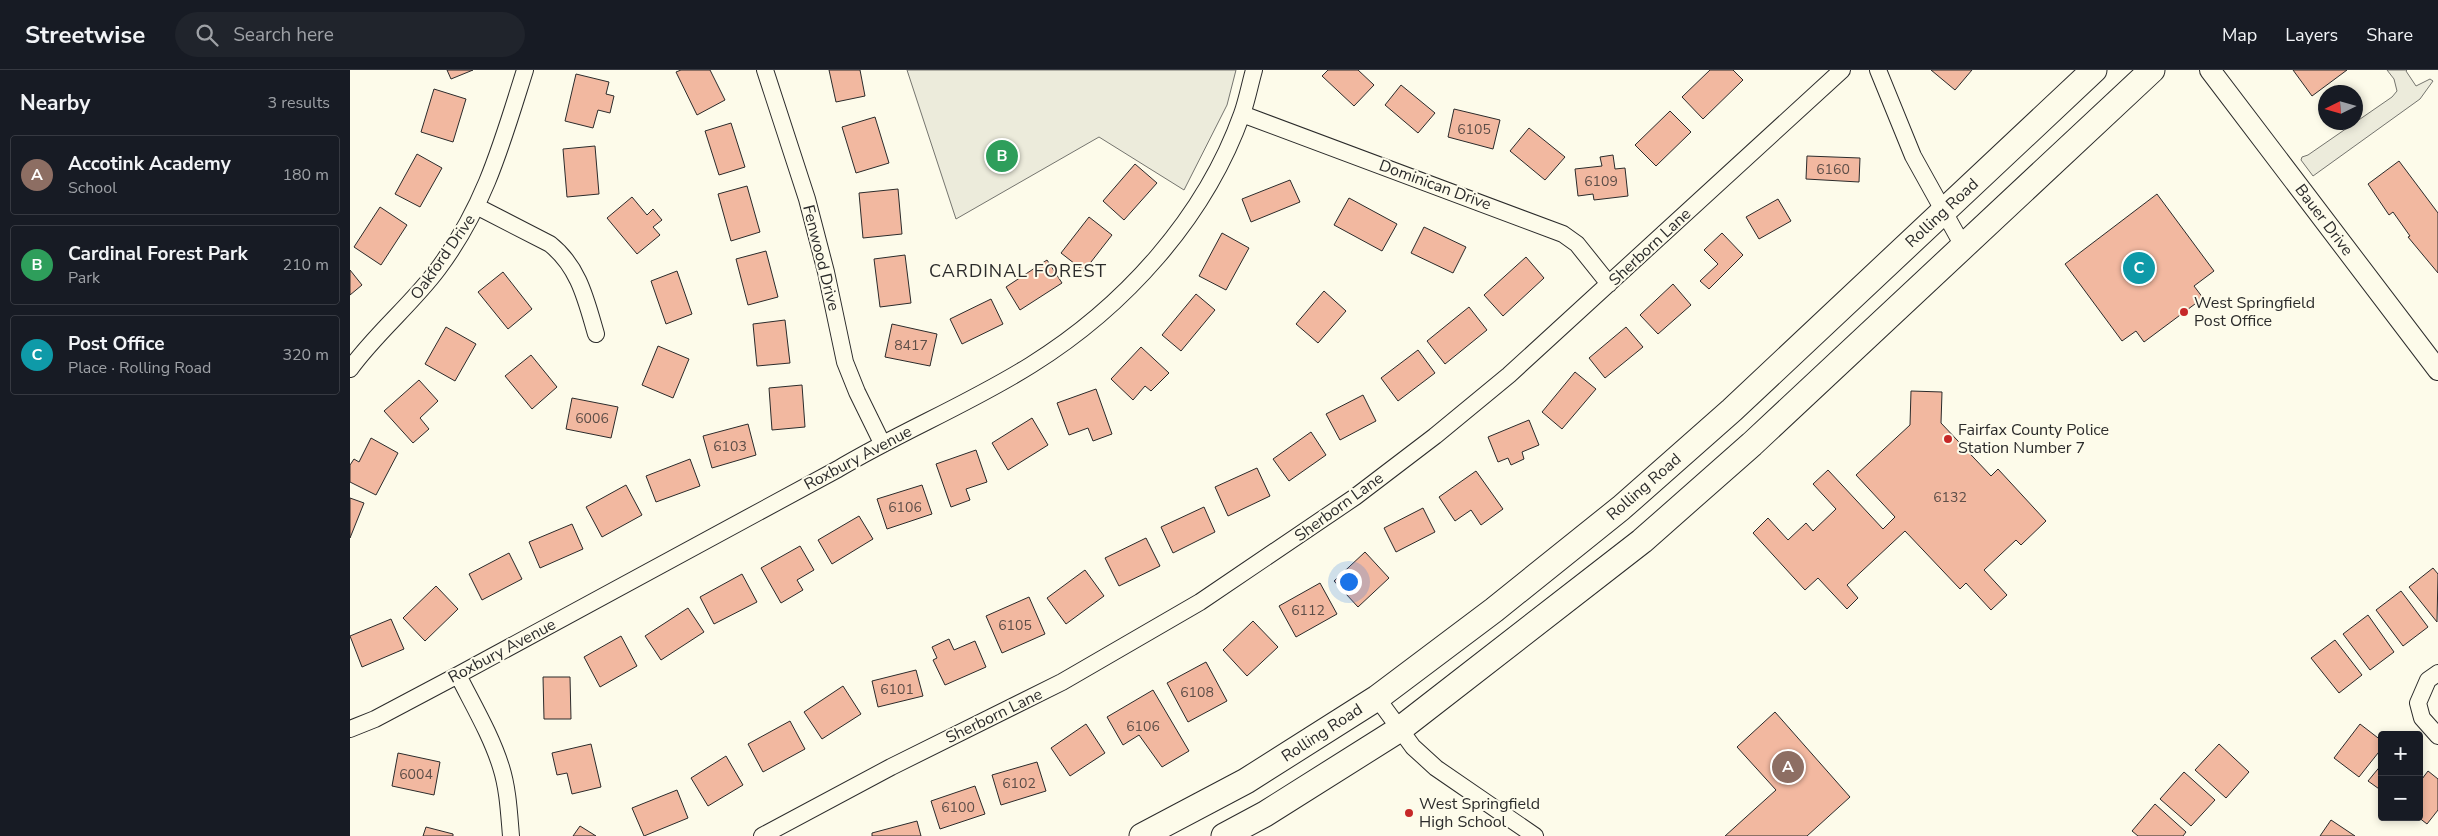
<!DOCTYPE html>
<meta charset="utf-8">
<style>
body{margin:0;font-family:"Nunito Sans",sans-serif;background:#20242c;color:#f1f3f6}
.controls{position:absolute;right:15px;bottom:15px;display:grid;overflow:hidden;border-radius:5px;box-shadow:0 2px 8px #0003}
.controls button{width:45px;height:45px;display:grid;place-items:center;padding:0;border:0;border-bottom:1px solid #363941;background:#171b24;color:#f1f3f6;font:25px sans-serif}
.compass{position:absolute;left:1968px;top:15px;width:45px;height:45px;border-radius:50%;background:#171b24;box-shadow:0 2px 8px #0003;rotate:265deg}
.you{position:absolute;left:998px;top:511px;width:18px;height:18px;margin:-12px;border:4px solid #fff;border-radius:50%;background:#1a73e8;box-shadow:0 0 0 8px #1a73e833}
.badge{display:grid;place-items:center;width:32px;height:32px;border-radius:50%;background:#c62828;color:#fff;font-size:16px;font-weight:700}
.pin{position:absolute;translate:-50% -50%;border:2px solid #fff;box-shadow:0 1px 5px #0006}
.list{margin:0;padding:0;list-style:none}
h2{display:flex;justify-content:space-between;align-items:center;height:65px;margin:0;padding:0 20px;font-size:21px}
h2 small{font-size:16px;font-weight:400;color:#9ea1a6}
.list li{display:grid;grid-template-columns:32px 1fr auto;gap:15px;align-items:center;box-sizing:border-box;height:80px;margin:0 10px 10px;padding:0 10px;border:1px solid #363941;border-radius:5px}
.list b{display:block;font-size:19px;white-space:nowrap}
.list p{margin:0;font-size:16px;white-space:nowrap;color:#9ea1a6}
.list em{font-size:16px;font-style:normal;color:#9ea1a6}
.icon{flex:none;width:28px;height:28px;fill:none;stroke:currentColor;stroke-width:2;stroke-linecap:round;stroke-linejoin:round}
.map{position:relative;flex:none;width:2088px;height:766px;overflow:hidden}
header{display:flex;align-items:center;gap:30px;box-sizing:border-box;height:70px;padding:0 25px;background:#171b24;border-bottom:1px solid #363941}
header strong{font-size:24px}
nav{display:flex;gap:28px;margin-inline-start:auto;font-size:18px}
.search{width:350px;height:45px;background:#20242c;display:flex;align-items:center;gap:12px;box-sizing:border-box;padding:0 18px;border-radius:28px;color:#9ea1a6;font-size:19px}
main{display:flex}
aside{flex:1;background:#171b24}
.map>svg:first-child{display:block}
</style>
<header>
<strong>Streetwise</strong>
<div class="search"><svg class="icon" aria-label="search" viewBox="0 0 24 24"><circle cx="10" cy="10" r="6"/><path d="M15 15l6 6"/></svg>Search here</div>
<nav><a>Map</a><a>Layers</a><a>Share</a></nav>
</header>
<main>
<aside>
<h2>Nearby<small>3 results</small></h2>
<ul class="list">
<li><span class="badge" style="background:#8d6e63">A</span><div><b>Accotink Academy</b><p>School</p></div><em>180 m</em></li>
<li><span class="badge" style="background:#2e9e5b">B</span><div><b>Cardinal Forest Park</b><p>Park</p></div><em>210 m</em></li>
<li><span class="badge" style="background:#0f9aa8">C</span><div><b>Post Office</b><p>Place · Rolling Road</p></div><em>320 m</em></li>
</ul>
</aside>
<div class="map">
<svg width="2088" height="766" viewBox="0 0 2088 766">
<rect width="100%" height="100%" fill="#fdfbea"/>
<!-- green -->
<path fill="#ecebdb" stroke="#74746e" d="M557,0H886L877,35L834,120L749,67L606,149Z
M2037,0H2057L2056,1L2066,16L2080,9L2083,11L2070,29L1963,106L1951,90L1952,87L1958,85L2042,27L2047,21L2044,9Z"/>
<!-- building -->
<path fill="#f2b8a0" stroke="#2b2b2b" d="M97,0H123L101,9Z
M331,0H360L375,30L347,45L326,2Z
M479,0H510L515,26L486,32Z
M978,0H1008L1024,15L1004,36L972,6Z
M1360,0H1383L1393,10L1353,49L1332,27Z
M1581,0H1622L1605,20Z
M1943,0H1997L1962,26Z
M226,4L259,12L256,24L264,26L260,43L248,40L243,58L215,51Z
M1051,15L1085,43L1068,63L1035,35Z
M84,19L116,29L103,72L71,62Z
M1104,39L1150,50L1143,79L1098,67Z
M1320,41L1341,62L1306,96L1285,75Z
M525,47L539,93L506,103L492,57Z
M381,53L395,97L369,105L355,61Z
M1179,58L1215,87L1195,110L1160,81Z
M245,76L249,124L217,127L213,79Z
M67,84L92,98L70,137L45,124Z
M1263,85L1265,99L1275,98L1278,126L1244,130L1243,124L1228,126L1225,99L1252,96L1250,87Z
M1457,86L1510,88L1509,112L1456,109Z
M2049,91L2088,143V203L2058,167L2060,166L2043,142L2039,145L2018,114Z
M785,94L807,113L774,150L753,131Z
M940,110L950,132L901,152L892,129Z
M397,116L410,162L381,171L368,124Z
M548,119L552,164L513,168L509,123Z
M1807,124L1864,201L1844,216L1853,228L1794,272L1786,261L1772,271L1715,194Z
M282,127L297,145L303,139L312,150L303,157L310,165L287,184L257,148Z
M999,128L1047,154L1032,181L984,155Z
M1428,129L1441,151L1409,169L1396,147Z
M30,137L57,155L31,195L4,177Z
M739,147L762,165L734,201L711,183Z
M1074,157L1116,177L1103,203L1061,183Z
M872,163L899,178L876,220L849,206Z
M1372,163L1393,185L1359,219L1350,211L1368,194L1354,180Z
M416,181L428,227L398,235L386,189Z
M555,185L561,233L530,237L524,189Z
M1176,187L1194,208L1153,246L1134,225Z
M697,190L712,213L670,240L656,217Z
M0,200L12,215L0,225Z
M327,201L342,244L316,254L301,211Z
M153,202L182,239L158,259L128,222Z
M1323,214L1341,235L1308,264L1290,245Z
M974,221L996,241L968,273L946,254Z
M846,224L865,240L831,281L812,265Z
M641,229L653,254L612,274L600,249Z
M1119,237L1137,260L1095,294L1077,271Z
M435,250L440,293L407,296L403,254Z
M542,254L587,264L580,296L535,287Z
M96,257L126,274L105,311L75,294Z
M1276,257L1293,277L1255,308L1239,288Z
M308,276L339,289L323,328L292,315Z
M791,277L819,303L801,321L795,316L783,330L761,309Z
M1068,280L1085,303L1048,331L1031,308Z
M181,285L207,317L182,339L155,306Z
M1225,302L1246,319L1212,359L1192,342Z
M69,310L88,331L70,348L79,359L63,373L34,341Z
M452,315L455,357L422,360L419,318Z
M746,319L762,364L743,371L738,358L719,365L707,333Z
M1561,321L1592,322L1591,353L1641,406L1648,399L1696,451L1671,475L1666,470L1634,500L1657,525L1641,540L1616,513L1610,519L1555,461L1497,515L1508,528L1497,539L1468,508L1455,520L1403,463L1418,448L1438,470L1456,453L1463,461L1486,439L1463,414L1478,400L1533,459L1545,447L1506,405L1560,355Z
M1013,325L1026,351L990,370L976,344Z
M222,328L268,337L261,368L216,359Z
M682,348L698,375L658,400L642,373Z
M1179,350L1189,375L1172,382L1174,389L1161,395L1158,388L1148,392L1138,367Z
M398,354L406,385L362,398L353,366Z
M961,362L976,385L939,411L923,389Z
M21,368L48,383L26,425L0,412V395L4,389L9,392Z
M626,380L637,412L616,419L620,430L601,437L586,394Z
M340,389L350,416L306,432L296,406Z
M907,398L920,426L878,446L865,417Z
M1126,401L1153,439L1131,455L1121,440L1105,451L1089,427Z
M276,415L292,445L252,467L236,437Z
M572,415L582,444L537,459L527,429Z
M0,428L14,433L0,468Z
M854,437L865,462L823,483L811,457Z
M1073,438L1085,462L1046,482L1034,458Z
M509,446L523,469L482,494L468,470Z
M222,454L233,479L190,498L179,472Z
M796,468L810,496L769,516L755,488Z
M450,476L464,500L447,510L453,520L431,533L411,498Z
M1015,482L1039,508L1008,537L984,511Z
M159,483L172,509L132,530L119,504Z
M2083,498L2088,504L2087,552L2059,517Z
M735,500L754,526L716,554L697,528Z
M392,504L407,532L364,554L350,527Z
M970,513L987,544L946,567L929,536Z
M86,516L108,539L75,571L53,548Z
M2051,521L2078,557L2053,576L2026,540Z
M679,527L695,564L652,583L636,546Z
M338,538L354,562L311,590L295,566Z
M2018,545L2044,582L2020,600L1993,564Z
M41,549L54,579L12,597L0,566Z
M903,551L928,577L897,606L873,580Z
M271,566L287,596L250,617L234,587Z
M599,569L604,580L625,571L636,597L595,615L583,590L587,588L582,577Z
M1985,570L2012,605L1989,623L1961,588Z
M856,592L877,631L838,652L817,613Z
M566,600L573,626L528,637L522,611Z
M193,607H220L221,649H194Z
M493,616L511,644L472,669L454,642Z
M803,620L839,681L812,697L789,665L773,675L757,647Z
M1425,642L1500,727L1457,766H1375L1426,720L1387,677Z
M440,651L455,679L413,702L398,674Z
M736,654L755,683L720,706L701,678Z
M2010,654L2032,671V678L2009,707L1984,688Z
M241,674L251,717L222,724L217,703L207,705L202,683Z
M1869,674L1899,702L1876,728L1845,700Z
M48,683L90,692L84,725L42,716Z
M376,686L393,715L358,736L341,708Z
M687,692L696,721L651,735L642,705Z
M2032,694V721L2018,711Z
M2078,701L2088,709V740L2077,754L2068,747L2069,713Z
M1834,702L1865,730L1841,756L1810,729Z
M625,716L635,744L590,759L581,731Z
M327,720L338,748L294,766L282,738Z
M1805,734L1836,762L1833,766H1788L1782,761Z
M1981,750L2005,766H1970Z
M567,751L571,766H522V763Z
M230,756L246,766H223Z
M76,757L103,764V766H73Z"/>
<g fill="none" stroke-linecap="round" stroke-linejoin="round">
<defs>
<path id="minor" d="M415,0L457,129L476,202L495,292L507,322L532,373
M1528,0L1563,86L1613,176
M892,44L1213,164L1227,174L1259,214
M128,137L200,174C229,197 236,230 246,264
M0,299C26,263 62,234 88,199C135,136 152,73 175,0
M2088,603L2078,610L2068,633L2072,648L2088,666
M108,605C123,635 141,665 151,697C158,719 159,743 161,766
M1027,628L1063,677L1086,698L1185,766
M0,659L25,649L108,605L488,399C550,362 619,334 681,295C774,237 855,148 892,44C897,30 900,14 904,0
M412,766L541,697L712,612L850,532L1005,427L1085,366L1159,305L1492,0"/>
<path id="tertiary" d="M1860,0L2088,300"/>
<path id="primary" d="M792,766L896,711L1027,628L1144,540L1271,438L1382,340L1744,0
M874,766L915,744L1050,659L1292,471L1402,374L1802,0"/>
</defs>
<!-- minor casing -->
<use href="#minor" stroke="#2b2b2b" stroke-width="18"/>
<!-- tertiary casing -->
<use href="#tertiary" stroke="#2b2b2b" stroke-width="22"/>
<!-- primary casing -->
<use href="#primary" stroke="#2b2b2b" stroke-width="27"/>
<!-- minor -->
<use href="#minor" stroke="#fdfbea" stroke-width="16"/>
<!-- tertiary -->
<use href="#tertiary" stroke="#fdfbea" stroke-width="20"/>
<!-- primary -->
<use href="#primary" stroke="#fdfbea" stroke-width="25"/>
</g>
<!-- markers -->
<g fill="#c62828" stroke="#fdfbea" stroke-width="2">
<circle cx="1834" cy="242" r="5"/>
<circle cx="1598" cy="369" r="5"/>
<circle cx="1059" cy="743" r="5"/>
</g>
<g text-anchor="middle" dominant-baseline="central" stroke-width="4" stroke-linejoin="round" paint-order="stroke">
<!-- number labels -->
<g font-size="14" fill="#5d4e48">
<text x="1124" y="59">6105</text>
<text x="1483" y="99">6160</text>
<text x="1251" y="111">6109</text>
<text x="561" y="275">8417</text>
<text x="242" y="348">6006</text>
<text x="380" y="376">6103</text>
<text x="1600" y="427">6132</text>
<text x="555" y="437">6106</text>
<text x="958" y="540">6112</text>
<text x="665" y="555">6105</text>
<text x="547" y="619">6101</text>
<text x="847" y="622">6108</text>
<text x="793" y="656">6106</text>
<text x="66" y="704">6004</text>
<text x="669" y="713">6102</text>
<text x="608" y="737">6100</text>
</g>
<!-- street labels -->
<g font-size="16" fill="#2b2b2b" stroke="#fdfbea">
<text transform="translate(1085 115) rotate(20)">Dominican Drive</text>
<text transform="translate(1592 143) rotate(-43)">Rolling Road</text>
<text transform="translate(1974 150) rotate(53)">Bauer Drive</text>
<text transform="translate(1300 177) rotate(-43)">Sherborn Lane</text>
<text transform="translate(93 187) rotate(-55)">Oakford Drive</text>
<text transform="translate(471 188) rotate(76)">Fenwood Drive</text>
<text transform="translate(508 388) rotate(-28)">Roxbury Avenue</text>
<text transform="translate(1294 417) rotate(-41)">Rolling Road</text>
<text transform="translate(989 437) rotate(-36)">Sherborn Lane</text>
<text transform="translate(152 581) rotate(-28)">Roxbury Avenue</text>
<text transform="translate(644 646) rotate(-26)">Sherborn Lane</text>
<text transform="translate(972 663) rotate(-33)">Rolling Road</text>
</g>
<!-- poi labels -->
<g font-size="16" fill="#2b2b2b" stroke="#fdfbea" text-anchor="start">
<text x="1844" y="233">West Springfield<tspan x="1844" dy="18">Post Office</tspan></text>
<text x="1608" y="360">Fairfax County Police<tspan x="1608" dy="18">Station Number 7</tspan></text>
<text x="1069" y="734">West Springfield<tspan x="1069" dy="18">High School</tspan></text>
</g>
<!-- neighbourhood labels -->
<g font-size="18" letter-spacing="1" fill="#2b2b2b" stroke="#fdfbea">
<text x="668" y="201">CARDINAL FOREST</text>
</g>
</g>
</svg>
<div class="controls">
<button>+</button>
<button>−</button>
</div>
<svg class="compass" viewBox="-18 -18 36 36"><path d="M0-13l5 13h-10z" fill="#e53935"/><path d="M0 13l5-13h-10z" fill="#9ea1a6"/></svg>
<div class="you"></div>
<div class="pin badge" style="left:1438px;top:697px;background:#8d6e63">A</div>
<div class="pin badge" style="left:652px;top:86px;background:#2e9e5b">B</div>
<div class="pin badge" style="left:1789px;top:198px;background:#0f9aa8">C</div>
</div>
</main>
